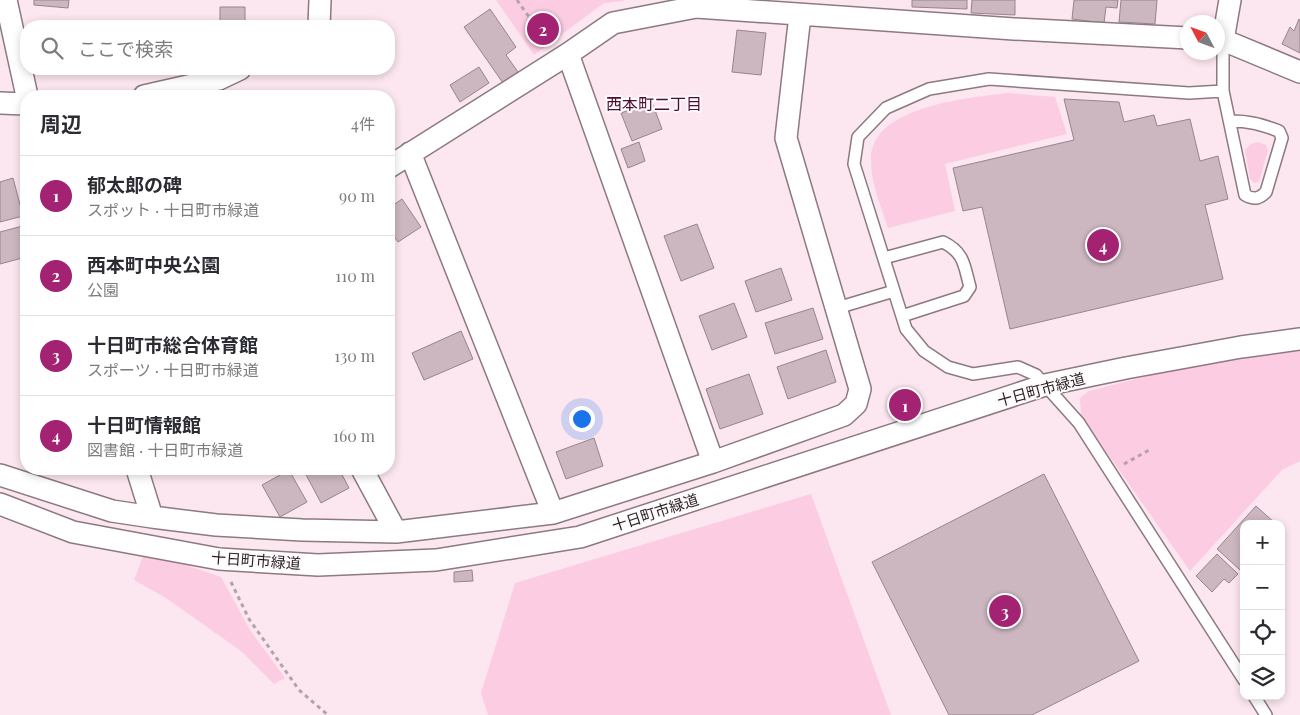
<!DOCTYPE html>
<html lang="ja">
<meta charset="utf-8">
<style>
body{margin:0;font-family:"Playfair Display","Noto Sans JP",serif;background:#f7f7f7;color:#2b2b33}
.controls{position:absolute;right:15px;bottom:15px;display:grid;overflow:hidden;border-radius:10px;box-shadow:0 2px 8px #0003}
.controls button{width:45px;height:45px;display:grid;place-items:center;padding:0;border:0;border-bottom:1px solid #e1e1e2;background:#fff;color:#2b2b33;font:25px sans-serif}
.compass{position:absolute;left:1180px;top:15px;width:45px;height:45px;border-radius:50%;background:#fff;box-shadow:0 2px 8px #0003;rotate:311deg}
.you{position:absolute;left:581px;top:418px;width:18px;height:18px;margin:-12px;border:4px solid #fff;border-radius:50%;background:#1a73e8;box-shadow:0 0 0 8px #1a73e833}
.badge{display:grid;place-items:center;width:32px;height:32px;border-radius:50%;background:#a42272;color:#fff;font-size:16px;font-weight:700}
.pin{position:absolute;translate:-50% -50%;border:2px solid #fff;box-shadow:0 1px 5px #0006}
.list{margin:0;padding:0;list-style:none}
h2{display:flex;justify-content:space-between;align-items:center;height:65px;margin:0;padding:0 20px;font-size:21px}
h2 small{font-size:16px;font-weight:400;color:#7c7c81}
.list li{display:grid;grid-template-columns:32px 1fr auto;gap:15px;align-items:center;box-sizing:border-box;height:80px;padding:0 20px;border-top:1px solid #e1e1e2}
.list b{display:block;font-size:19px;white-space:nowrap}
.list p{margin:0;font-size:16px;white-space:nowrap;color:#7c7c81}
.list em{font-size:16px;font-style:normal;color:#7c7c81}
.icon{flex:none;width:28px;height:28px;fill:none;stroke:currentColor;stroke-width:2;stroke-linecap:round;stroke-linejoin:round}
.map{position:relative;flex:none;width:1300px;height:715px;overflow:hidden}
.search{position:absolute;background:#fff;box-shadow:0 2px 8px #0003;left:20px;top:20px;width:375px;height:55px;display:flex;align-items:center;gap:12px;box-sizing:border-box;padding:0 18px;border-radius:20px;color:#7c7c81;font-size:19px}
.panel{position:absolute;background:#fff;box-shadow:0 2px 8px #0003;left:20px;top:90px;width:375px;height:385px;border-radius:20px}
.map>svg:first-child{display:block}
</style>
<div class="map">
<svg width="1300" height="715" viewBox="0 0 1300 715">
<rect width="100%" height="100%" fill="#fce6f0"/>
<!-- green -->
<path fill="#fccce3" d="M496,0H623L624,1L604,3L534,55Z
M1007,93L1055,97L1067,134L945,164L955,211L888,228C881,206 871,183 871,161C869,106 969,98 1007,93Z
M1258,142L1266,145L1268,150L1259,182L1254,183L1250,179L1245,150L1251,144Z
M1300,350V461L1282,470L1190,571L1081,416L1080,398L1089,391L1175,369Z
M811,494L891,715H488L481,693L515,583Z
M145,551L221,577L250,630L285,678L274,684L241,651L166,598L134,580Z"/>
<!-- building -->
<path fill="#ccb6c0" stroke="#98848e" d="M34,0H69L68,8L34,5Z
M912,0H967V9L912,7Z
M972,0H1015V15L971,13Z
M1074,0H1118L1117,8L1106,7L1104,23L1072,19Z
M1121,0H1157L1155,24L1119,22Z
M220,7H245V26H220Z
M490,9L516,47L506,55L518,72L503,83L464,27Z
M1299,19L1300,20V53L1282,44L1290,27L1294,31Z
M737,30L766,33L761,75L732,72Z
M479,67L489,83L460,102L450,85Z
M1064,99L1119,102L1124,122L1154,115L1157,126L1190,119L1200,161L1218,156L1228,199L1205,205L1223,279L1010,329L982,207L963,211L953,168L1074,140Z
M652,102L662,129L632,141L621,113Z
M639,142L645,161L628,168L621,149Z
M13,178L23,216L0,222V182Z
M402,199L421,227L398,242L389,229V208Z
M697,224L714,268L681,281L664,236Z
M26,225V257L0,264V232Z
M781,268L792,300L756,312L745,281Z
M734,303L747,337L712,350L699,316Z
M813,308L823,339L775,354L765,323Z
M461,331L473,359L424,380L412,353Z
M826,350L836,382L788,399L777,367Z
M749,374L763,414L720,429L706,389Z
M594,438L603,466L566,479L556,452Z
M303,469H339L349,488L321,503Z
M289,470L307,502L280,517L262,485Z
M1044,474L1139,661L1032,715H949L872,562Z
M1256,506L1276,524H1244V566L1240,570L1217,549Z
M1217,554L1238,574L1229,583L1224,579L1212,592L1196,576Z
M472,570L473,581L454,582V572Z"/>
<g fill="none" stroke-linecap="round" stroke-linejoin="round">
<defs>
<path id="lane" d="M1223,40V91L1245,195C1254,200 1259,199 1266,192L1282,138L1279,131C1260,124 1249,121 1230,121
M1223,91L1189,93L989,79L929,89L886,108L858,137L854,164L906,329L924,351L948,367L973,374L1018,367L1036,375L1079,423L1244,680
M884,258L943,242C965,253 964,266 970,287L964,296L902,316
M837,308L894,291
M1254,696L1266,715"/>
<path id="street" d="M6,0L27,96
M319,26L320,0
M1218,39L1223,40L1300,72
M1223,40L1230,0
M568,54L713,462
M144,96L219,79L240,69
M0,103L26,104
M410,153L553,513
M389,167L568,54L613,23L696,7L1014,29L1188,38
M137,469L152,517
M362,469L396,532
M0,475L112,511L152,517L216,525L302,530L396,532L553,513L713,462L844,415L856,404L860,389L786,138L800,15
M0,504L73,532L219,559L318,565L436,560L580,537L1045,385L1126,368L1241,347L1300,339"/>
</defs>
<!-- lane casing -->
<use href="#lane" stroke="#8d7982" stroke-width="14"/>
<!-- street casing -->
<use href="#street" stroke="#8d7982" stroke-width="24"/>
<!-- path -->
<path stroke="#b4a2aa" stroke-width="3" stroke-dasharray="4 4" stroke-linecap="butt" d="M517,0L547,42
M1124,464L1151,449
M231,582L249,619L299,690L328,715"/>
<!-- lane -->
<use href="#lane" stroke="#fff" stroke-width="11"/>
<!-- street -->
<use href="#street" stroke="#fff" stroke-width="21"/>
</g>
<g text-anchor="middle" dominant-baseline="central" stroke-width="4" stroke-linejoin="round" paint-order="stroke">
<!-- street labels -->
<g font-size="15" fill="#261e22" stroke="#fef9fb">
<text transform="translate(1041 389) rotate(-15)">十日町市緑道</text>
<text transform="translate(655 512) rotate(-18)">十日町市緑道</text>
<text transform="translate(256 560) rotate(4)">十日町市緑道</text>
</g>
<!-- neighbourhood labels -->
<g font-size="16" fill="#4c0f34" stroke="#fef9fb">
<text x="654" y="103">西本町二丁目</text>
</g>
</g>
</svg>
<div class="controls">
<button>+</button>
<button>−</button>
<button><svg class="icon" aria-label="locate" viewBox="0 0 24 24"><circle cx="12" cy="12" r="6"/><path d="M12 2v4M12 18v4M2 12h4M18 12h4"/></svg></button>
<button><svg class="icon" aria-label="layers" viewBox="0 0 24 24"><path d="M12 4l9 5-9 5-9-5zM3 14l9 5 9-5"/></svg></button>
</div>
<svg class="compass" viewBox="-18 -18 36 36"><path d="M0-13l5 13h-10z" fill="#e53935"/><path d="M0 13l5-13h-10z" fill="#7c7c81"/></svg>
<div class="you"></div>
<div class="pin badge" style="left:905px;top:405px">1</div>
<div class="pin badge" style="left:543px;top:29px">2</div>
<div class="pin badge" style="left:1005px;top:611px">3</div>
<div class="pin badge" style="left:1103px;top:245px">4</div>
<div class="search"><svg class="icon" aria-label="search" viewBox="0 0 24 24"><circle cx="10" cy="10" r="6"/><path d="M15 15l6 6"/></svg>ここで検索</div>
<section class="panel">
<h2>周辺<small>4件</small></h2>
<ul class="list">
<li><span class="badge">1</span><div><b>郁太郎の碑</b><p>スポット · 十日町市緑道</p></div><em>90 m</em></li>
<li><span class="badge">2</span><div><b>西本町中央公園</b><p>公園</p></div><em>110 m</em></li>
<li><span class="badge">3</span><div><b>十日町市総合体育館</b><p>スポーツ · 十日町市緑道</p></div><em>130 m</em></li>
<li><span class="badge">4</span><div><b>十日町情報館</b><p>図書館 · 十日町市緑道</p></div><em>160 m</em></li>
</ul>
</section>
</div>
